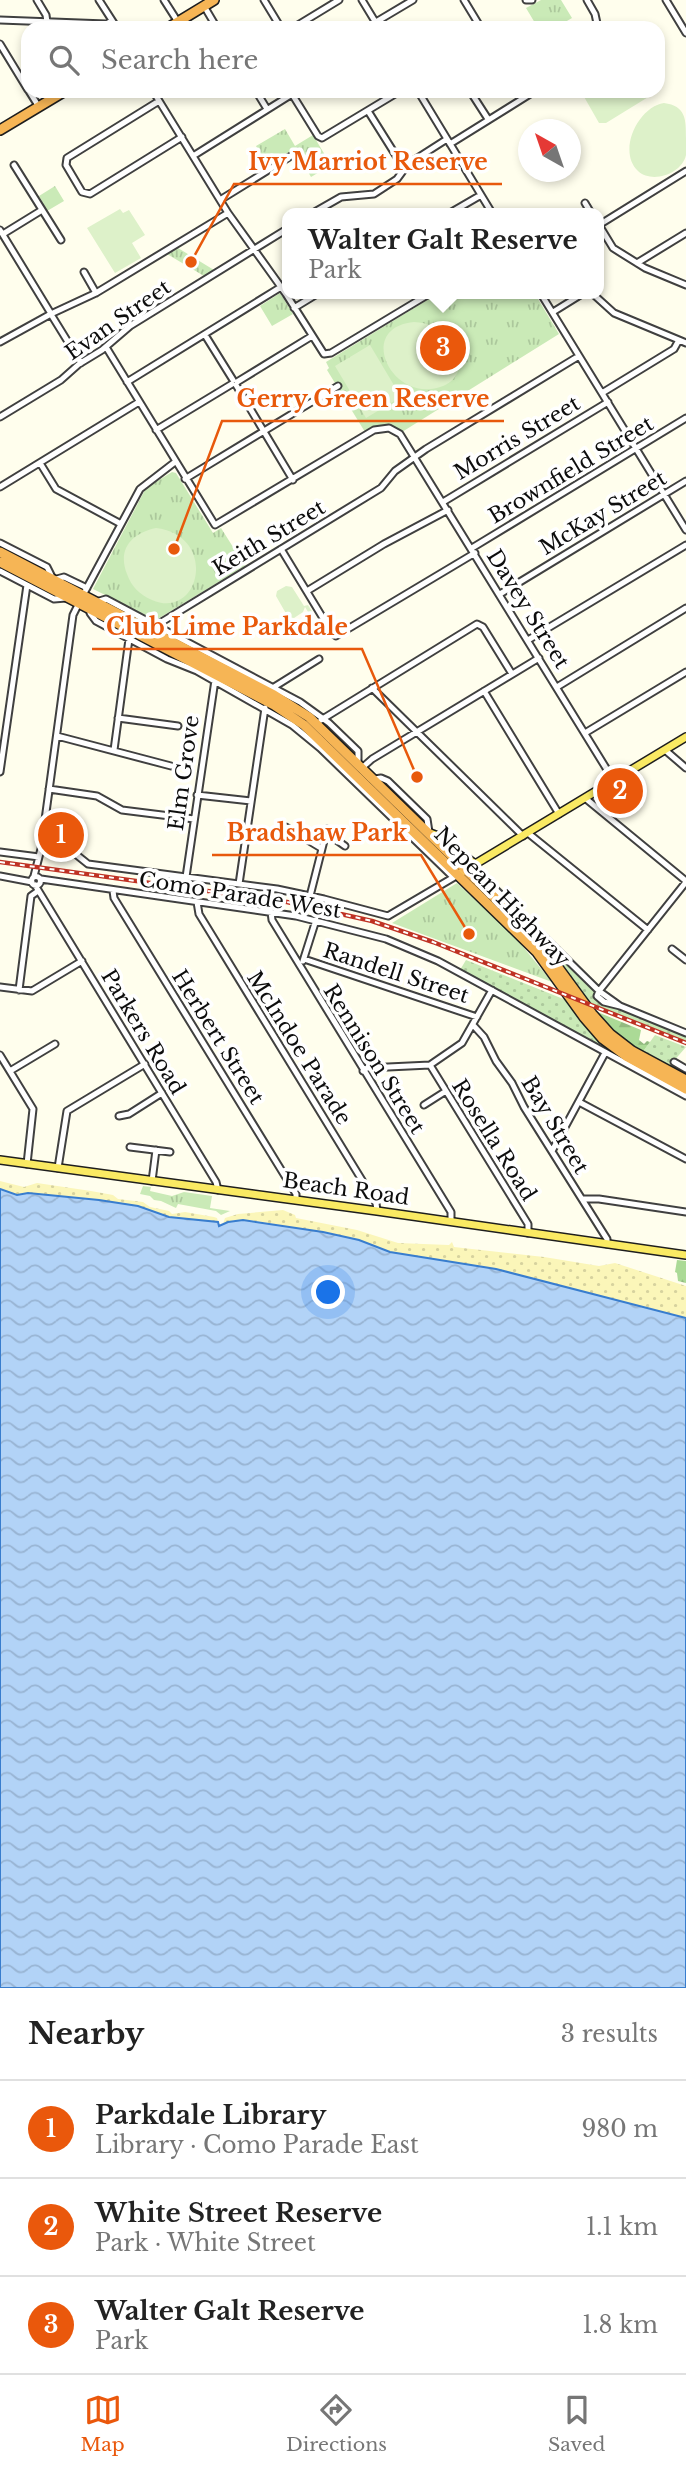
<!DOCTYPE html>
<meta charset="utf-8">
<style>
body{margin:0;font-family:"Libre Baskerville",serif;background:#f6f6f6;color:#222}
.compass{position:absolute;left:518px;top:119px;width:63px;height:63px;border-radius:50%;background:#fff;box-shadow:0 4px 10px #0003;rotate:320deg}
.you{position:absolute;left:329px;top:1293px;width:24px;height:24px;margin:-18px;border:5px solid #fff;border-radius:50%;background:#1a73e8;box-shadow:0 0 0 10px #1a73e833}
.badge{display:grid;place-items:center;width:46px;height:46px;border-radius:50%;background:#ea580c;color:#fff;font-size:23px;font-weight:700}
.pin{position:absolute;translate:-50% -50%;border:4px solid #fff;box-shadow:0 2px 7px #0006}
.popup{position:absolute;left:282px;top:208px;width:322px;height:91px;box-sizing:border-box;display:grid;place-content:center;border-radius:14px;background:#fff;filter:drop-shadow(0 2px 5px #0005);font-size:23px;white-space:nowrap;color:#767676}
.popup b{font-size:26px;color:#222}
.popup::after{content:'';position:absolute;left:50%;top:100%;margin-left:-14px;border:14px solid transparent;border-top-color:#fff}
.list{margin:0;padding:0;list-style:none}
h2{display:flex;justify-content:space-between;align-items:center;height:91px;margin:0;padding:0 28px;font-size:30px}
h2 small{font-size:23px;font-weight:400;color:#767676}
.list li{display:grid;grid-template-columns:46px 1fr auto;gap:21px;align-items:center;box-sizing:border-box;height:98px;padding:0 28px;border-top:2px solid #e0e0e0}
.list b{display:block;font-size:26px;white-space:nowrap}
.list p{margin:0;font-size:23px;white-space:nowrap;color:#767676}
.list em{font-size:23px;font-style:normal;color:#767676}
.icon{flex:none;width:38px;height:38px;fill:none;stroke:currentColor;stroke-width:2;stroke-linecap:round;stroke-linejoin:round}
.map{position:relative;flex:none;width:686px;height:1988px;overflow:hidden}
.search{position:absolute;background:#fff;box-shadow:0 4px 10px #0003;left:21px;right:21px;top:21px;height:77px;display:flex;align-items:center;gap:18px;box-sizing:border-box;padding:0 24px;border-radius:21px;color:#767676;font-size:26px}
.sheet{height:385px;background:#fff}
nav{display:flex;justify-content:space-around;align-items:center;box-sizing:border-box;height:98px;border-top:2px solid #e0e0e0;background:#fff;font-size:19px;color:#767676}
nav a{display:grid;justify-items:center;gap:4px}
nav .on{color:#ea580c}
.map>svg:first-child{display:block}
</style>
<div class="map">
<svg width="686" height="1988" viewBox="0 0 686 1988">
<defs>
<pattern id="grass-dots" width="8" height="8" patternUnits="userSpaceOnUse" patternTransform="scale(1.75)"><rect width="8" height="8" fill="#caeab7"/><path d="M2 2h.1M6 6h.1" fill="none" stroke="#acc89c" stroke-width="1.8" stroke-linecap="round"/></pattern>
<pattern id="forest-firs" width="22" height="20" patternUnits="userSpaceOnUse" patternTransform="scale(1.75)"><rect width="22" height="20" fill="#abda96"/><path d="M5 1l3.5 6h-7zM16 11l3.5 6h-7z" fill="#92ba80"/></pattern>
<pattern id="sand-dots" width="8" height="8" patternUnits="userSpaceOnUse" patternTransform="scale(1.75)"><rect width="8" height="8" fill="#fbf6b9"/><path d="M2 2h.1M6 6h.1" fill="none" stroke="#d6d29e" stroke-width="1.8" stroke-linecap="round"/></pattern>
<pattern id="park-tufts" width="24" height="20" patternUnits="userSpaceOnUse" patternTransform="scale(1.75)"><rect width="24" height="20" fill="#caeab7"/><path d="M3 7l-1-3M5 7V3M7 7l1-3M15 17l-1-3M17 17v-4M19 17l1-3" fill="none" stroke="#acc89c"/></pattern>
<pattern id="water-waves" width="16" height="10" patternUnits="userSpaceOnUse" patternTransform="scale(1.75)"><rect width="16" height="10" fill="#b2d3f7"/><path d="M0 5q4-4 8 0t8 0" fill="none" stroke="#98b4d3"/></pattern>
</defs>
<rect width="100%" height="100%" fill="#fffeed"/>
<!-- grass -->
<path fill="url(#grass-dots)" d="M533,931L595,989L598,1000L686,1035V1042L590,1003L557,958Z
M466,960L566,1000L588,1028L624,1060L460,970Z
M655,1035L686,1047L672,1063L686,1071V1076L642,1053Z"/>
<!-- forest -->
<path fill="url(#forest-firs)" d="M595,1011L641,1030L639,1040L644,1044L647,1041L650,1042L642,1053L613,1033Z
M677,1260L686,1261V1283L678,1281L677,1273L675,1272Z"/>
<!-- sand -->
<path fill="url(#sand-dots)" d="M0,1181L24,1187L37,1183L91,1191L113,1195L118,1199L143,1202L150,1207L169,1211L172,1214L185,1212L214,1217L217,1218L218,1222L169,1217L138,1206L99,1200L28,1193L17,1195L0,1189Z
M283,1210L295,1215L296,1218L357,1230L398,1243L449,1245L452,1242L454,1247L544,1257L599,1266L615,1263L686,1286V1318L496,1269L390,1252L359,1240L323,1232L249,1220H234L223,1224L225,1218L238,1214Z"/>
<!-- park -->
<path fill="url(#park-tufts)" d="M541,0H561L572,18L555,28H538L526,8Z
M285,129L295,146L313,135L331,165L311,177L295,149L268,166L256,146Z
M55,186L64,201L47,211L39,196Z
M178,248L214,270L204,276L167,254Z
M280,293L293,314L272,326L260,306Z
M437,294H535L559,334L402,432C389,423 379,424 365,432L327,370L329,368L326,362Z
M172,472L176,473L213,533L221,528L245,566L156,620L93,589L146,488Z
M630,777L638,783L613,814L595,800Z
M457,883L515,937L552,982L392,923Z
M143,1186L151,1187L150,1191L172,1196L184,1192L212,1196L210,1208L230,1211L221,1215L216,1211L178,1204L176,1208L161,1201L154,1200L150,1196L140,1194Z"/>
<!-- pitch -->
<path fill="#ddf1c9" d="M590,91H658L606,123H599L583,95Z
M664,103C686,106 686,119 686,139C686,143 686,150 686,155C682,174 652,184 638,171C617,151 638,107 664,103Z
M120,209L123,213L129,210L145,235L132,243L141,258L115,273L87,228Z
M414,322C461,324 479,384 431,389C387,394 359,327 414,322Z
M370,345L401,397L366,418L335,366Z
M156,528C219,536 200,621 152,600C140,595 131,586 127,574C117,549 132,533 156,528Z
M286,586L292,587L304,606L308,605L313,613L310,615L305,607L303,612L294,618L288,617L276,596L277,591Z"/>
<!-- water -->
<path fill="url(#water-waves)" stroke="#387dce" stroke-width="2" d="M0,1189L17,1195L28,1193L99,1200L138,1206L169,1217L218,1222L219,1226L228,1222L243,1220L323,1232L359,1240L390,1252L496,1269L686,1318V1988H0Z"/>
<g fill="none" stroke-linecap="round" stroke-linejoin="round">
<defs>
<path id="minor" d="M37,0L46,15L47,22
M99,0L117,28
M164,0L178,22
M264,0L281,28
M362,0L379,28
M464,0L481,28
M526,0H532
M587,0L595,14L598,28
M666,0L686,33
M204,6L217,28
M0,20L106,24L112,21
M376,22L413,0
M293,28L339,0
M0,44L28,90
M29,91L39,107
M153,91L228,213L286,294L324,354L331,353L429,294
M256,91L267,109
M418,91L492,213
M470,91L488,119
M292,94L318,136L322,138L400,91
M159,101L67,158L66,165L82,192L90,194L182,137
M368,111L400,162L405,167
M450,144L535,91
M193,156L297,91
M14,165L61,240
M220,200L291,156
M585,203L591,213
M313,213L341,197L374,194L397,179L408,164L447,139
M450,213L481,195
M599,225L613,248L645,268L686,285
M599,225L686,171
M0,230L50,312
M3,234L42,210
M637,263L686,233
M84,272L96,293
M541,294L686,530
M593,294L614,313L679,340
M294,308L317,294
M553,312L582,294
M53,313L96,293L228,213
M52,316L81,363
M205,335L233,380
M0,342L49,315
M106,347L215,525L374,430L389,428L400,434L614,781
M127,382L281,287
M237,382L312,336
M236,385L293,480
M602,393L674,349L679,340L686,343
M0,417L61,380L79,364L102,350L130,326L287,229
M156,430L232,384
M40,463L56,489L121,524
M185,479L338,386
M0,487L139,402
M443,502L608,402
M0,543L47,567L53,579
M472,548L686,418
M281,549L332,633L336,636L475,553
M0,571L54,599L66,598
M53,580L64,577L87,588
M307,591L384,544L448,510
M500,594L686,481
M83,595L140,489L175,462
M96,602L106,599L300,702L329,723L358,751V763
M91,609L90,613L96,621L167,659L197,671L292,725L320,748L453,877
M152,633L160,623L381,488L395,471L426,449L579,356
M528,640L686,545
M274,687L319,659
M557,687L686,608
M372,688L523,836
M484,691L559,814
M118,718L178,726
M321,720L477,624L483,627L512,674
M585,733L686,672
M57,736L171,766
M114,750L129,639
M665,750L686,768
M363,767L372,759L539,658
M0,772L27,585
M375,779L381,778L388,781L427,819L429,832
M49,789L97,796L122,810L194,819
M197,795L251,801
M585,798L686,881
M286,827L321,848
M325,832L345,846
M528,833L648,930
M41,845L73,852L88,864L277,889L324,899L388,916L456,876
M0,852L39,857
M0,876L32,882
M34,876L41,849L73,615L79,603
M31.5 881a4.5 4.5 0 1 1 9 0a4.5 4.5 0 1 1-9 0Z
M186,877L215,680
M41,879L296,916L386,939L438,961L686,1096
M239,884L265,708
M481,884H490L599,991L620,1006
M35,885L216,1182L218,1190
M113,891L114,898L296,1194V1200
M310,896L327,829
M197,902L199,914L376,1203L377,1211
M271,912L272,920L451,1212V1221
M672,949L686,960
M304,959L477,1017
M303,961L316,920
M0,987L32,991L82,961
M19,990L31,896L38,891
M599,991L686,882
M599,991L597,996L604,1002L620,1006L686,1033
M473,1025L484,1037L496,1061L512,1083L524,1107L607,1239V1244
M0,1055L33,1109L27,1164
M674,1062L686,1069
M430,1065L528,1224V1233
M10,1071L55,1044
M363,1071L367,1068L430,1065L462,1043L492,990
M579,1102L686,1159
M424,1105L446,1091
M119,1116L129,1114L162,1093
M130,1147L170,1152
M552,1151L605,1053
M58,1168L67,1111L145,1064
M152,1181L156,1150
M582,1199H599L686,1212"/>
<path id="major" d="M430,833L438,836L475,864
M462,872L686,737
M0,1160L377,1211L686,1255"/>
<path id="highway" d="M168,28L214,0
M0,130L65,91
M0,552L274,695L309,717L537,939L592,1014L610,1034L632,1051L686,1080
M0,562L274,705L304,725L537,952L584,1017L603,1039L626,1056L686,1089"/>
</defs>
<!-- minor casing -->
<use href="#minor" stroke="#404040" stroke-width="9"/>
<!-- major casing -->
<use href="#major" stroke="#1e1e1e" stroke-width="10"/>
<!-- highway casing -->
<use href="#highway" stroke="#1e1e1e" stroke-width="12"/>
<!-- minor -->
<use href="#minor" stroke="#fff" stroke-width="5"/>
<!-- major -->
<use href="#major" stroke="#faea63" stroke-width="7"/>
<!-- highway -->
<use href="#highway" stroke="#f6b555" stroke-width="9"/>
<defs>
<path id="rail" d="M0,862L287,902L372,921L433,942L686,1043"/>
</defs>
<!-- rail casing -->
<use href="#rail" stroke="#bf3224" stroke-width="4.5"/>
<!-- rail -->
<use href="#rail" stroke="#fff" stroke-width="2" stroke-dasharray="5" stroke-linecap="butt"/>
</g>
<g text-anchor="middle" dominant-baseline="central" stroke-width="7" stroke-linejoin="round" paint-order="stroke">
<!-- street labels -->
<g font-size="21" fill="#0d0d0d" stroke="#fff">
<text transform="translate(118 320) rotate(-35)">Evan Street</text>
<text transform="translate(517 438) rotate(-31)">Morris Street</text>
<text transform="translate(571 470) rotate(-31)">Brownfield Street</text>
<text transform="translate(603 513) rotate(-31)">McKay Street</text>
<text transform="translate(269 538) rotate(-31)">Keith Street</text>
<text transform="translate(528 609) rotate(58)">Davey Street</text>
<text transform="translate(184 773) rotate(-82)">Elm Grove</text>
<text transform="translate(240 895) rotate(9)">Como Parade West</text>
<text transform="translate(502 897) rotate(46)">Nepean Highway</text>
<text transform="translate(396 973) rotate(18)">Randell Street</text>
<text transform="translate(143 1032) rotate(59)">Parkers Road</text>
<text transform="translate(218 1037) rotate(58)">Herbert Street</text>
<text transform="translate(299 1048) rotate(58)">McIndoe Parade</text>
<text transform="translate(374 1059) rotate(58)">Rennison Street</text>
<text transform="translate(555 1125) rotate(59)">Bay Street</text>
<text transform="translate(494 1140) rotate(58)">Rosella Road</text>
<text transform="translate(346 1189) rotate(8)">Beach Road</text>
</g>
</g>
<!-- callouts -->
<path fill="none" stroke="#e8590c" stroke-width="2.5" d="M191 262L234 184H502M174 549L222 421H504M417 777L362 649H92M469 934L421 855H212"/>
<g fill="#e8590c" stroke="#fff" stroke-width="2.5">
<circle cx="191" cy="262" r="7"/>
<circle cx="174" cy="549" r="7"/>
<circle cx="417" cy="777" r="7"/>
<circle cx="469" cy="934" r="7"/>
</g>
<g font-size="23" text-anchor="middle" font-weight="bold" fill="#e8590c" stroke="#fff" stroke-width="7" stroke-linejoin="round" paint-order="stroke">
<text x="368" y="170">Ivy Marriot Reserve</text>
<text x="363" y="407">Gerry Green Reserve</text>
<text x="227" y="635">Club Lime Parkdale</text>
<text x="317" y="841">Bradshaw Park</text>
</g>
</svg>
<svg class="compass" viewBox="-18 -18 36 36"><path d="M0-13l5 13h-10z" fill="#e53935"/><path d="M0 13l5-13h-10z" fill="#767676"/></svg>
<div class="you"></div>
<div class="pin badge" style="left:61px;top:835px">1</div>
<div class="pin badge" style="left:620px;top:791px">2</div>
<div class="pin badge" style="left:443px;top:348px">3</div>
<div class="popup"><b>Walter Galt Reserve</b>Park</div>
<div class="search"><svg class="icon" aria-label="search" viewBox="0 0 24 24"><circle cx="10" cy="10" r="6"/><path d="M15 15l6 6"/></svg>Search here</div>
</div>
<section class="sheet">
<h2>Nearby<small>3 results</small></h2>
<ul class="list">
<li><span class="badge">1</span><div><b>Parkdale Library</b><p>Library · Como Parade East</p></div><em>980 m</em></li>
<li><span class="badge">2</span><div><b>White Street Reserve</b><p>Park · White Street</p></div><em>1.1 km</em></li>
<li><span class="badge">3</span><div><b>Walter Galt Reserve</b><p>Park</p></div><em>1.8 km</em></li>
</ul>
</section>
<nav>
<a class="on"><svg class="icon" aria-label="map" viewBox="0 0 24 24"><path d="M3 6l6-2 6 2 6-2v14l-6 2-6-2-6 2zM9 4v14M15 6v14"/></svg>Map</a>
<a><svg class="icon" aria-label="directions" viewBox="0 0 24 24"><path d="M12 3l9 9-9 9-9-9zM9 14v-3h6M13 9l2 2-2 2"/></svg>Directions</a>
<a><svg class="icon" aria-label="saved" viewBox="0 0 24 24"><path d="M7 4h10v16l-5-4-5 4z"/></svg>Saved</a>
</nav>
